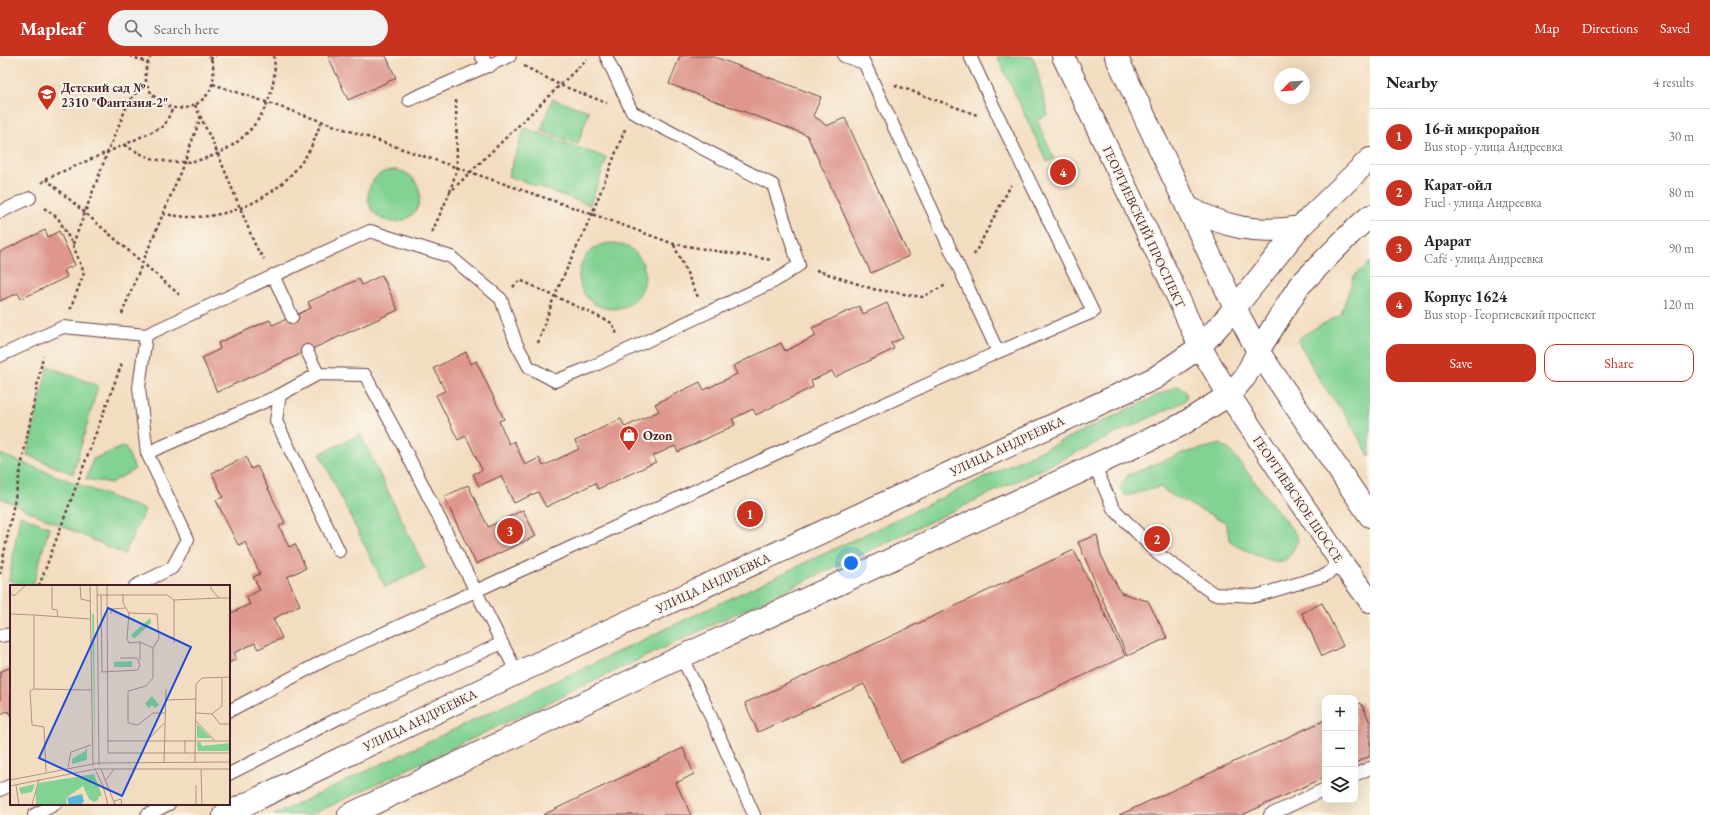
<!DOCTYPE html>
<meta charset="utf-8">
<style>
body{margin:0;font-family:"EB Garamond",serif;background:#f2f2f2;color:#222}
.controls{position:absolute;right:12px;bottom:12px;display:grid;overflow:hidden;border-radius:8px;box-shadow:0 4px 16px #0002}
.controls button{width:36px;height:36px;display:grid;place-items:center;padding:0;border:0;border-bottom:1px solid #e0e0e0;background:#fff;color:#222;font:20px sans-serif}
.compass{position:absolute;left:1274px;top:12px;width:36px;height:36px;border-radius:50%;background:#fff;box-shadow:0 4px 16px #0002;rotate:245deg}
.you{position:absolute;left:851px;top:507px;width:14px;height:14px;margin:-10px;border:3px solid #fff;border-radius:50%;background:#1a73e8;box-shadow:0 0 0 6px #1a73e833}
.badge{display:grid;place-items:center;width:26px;height:26px;border-radius:50%;background:#c8321e;color:#fff;font-size:13px;font-weight:700}
.pin{position:absolute;translate:-50% -50%;border:2px solid #fff;box-shadow:0 1px 4px #0006}
.list{margin:0;padding:0;list-style:none}
h2{display:flex;justify-content:space-between;align-items:center;height:52px;margin:0;padding:0 16px;font-size:17px}
h2 small{font-size:13px;font-weight:400;color:#767676}
.list li{display:grid;grid-template-columns:26px 1fr auto;gap:12px;align-items:center;box-sizing:border-box;height:56px;padding:0 16px;border-top:1px solid #e0e0e0}
.list b{display:block;font-size:15px;white-space:nowrap}
.list p{margin:0;font-size:13px;white-space:nowrap;color:#767676}
.list em{font-size:13px;font-style:normal;color:#767676}
.actions{display:flex;gap:8px;padding:12px 16px}
.actions a{flex:1;padding:9px 0;border:1px solid #c8321e;border-radius:12px;text-align:center;font-size:14px;color:#c8321e}
.actions .main{background:#c8321e;color:#fff}
.icon{flex:none;width:22px;height:22px;fill:none;stroke:currentColor;stroke-width:2;stroke-linecap:round;stroke-linejoin:round}
.map{position:relative;flex:none;width:1370px;height:759px;overflow:hidden}
header{display:flex;align-items:center;gap:24px;box-sizing:border-box;height:56px;padding:0 20px;background:#c8321e;color:#fff}
header strong{font-size:19px}
nav{display:flex;gap:22px;margin-inline-start:auto;font-size:14px}
.search{width:280px;height:36px;background:#f2f2f2;display:flex;align-items:center;gap:10px;box-sizing:border-box;padding:0 14px;border-radius:22px;color:#767676;font-size:15px}
main{display:flex}
aside{flex:1;background:#fff}
.map>svg:first-child{display:block}
</style>
<header>
<strong>Mapleaf</strong>
<div class="search"><svg class="icon" aria-label="search" viewBox="0 0 24 24"><circle cx="10" cy="10" r="6"/><path d="M15 15l6 6"/></svg>Search here</div>
<nav><a>Map</a><a>Directions</a><a>Saved</a></nav>
</header>
<main>
<div class="map">
<svg width="1370" height="759" viewBox="0 0 1370 759">
<rect width="100%" height="100%" fill="#fbf7ec"/>
<filter id="ink" filterUnits="userSpaceOnUse"><feTurbulence type="fractalNoise" baseFrequency=".025" numOctaves="2"/><feDisplacementMap in="SourceGraphic" scale="8" xChannelSelector="R" yChannelSelector="G"/><feConvolveMatrix kernelMatrix="1 2 1 2 8 2 1 2 1" color-interpolation-filters="sRGB"/></filter>
<filter id="wash" filterUnits="userSpaceOnUse"><feTurbulence type="fractalNoise" baseFrequency=".012" numOctaves="4" result="noise"/><feDisplacementMap in="SourceGraphic" scale="16" xChannelSelector="R" yChannelSelector="G"/><feGaussianBlur stdDeviation="0.9" result="paint"/><feColorMatrix in="noise" values="0 0 0 0 0 0 0 0 0 0 0 0 0 0 0 0 0 1.4 0 .05"/><feComposite in="paint" operator="in"/></filter>
<g filter="url(#wash)">
<rect width="100%" height="100%" fill="#f3ddc0"/>
<!-- green -->
<path fill="#81d293" stroke="#66785f" d="M997,0H1032L1035,6L1048,59L1037,64L1054,103L1047,106Z
M552,43L589,55L578,88L541,75Z
M525,72L607,102L590,149L508,120Z
M368 140a26 26 0 1 1 52 0a26 26 0 1 1-52 0Z
M579 220a33 33 0 1 1 66 0a33 33 0 1 1-66 0Z
M1370,206V401L1345,358L1322,328L1298,285L1303,279L1341,258L1354,220Z
M48,310L98,330L73,418L27,399Z
M1177,330L1184,333C1187,338 1188,341 1183,346L311,759H274Z
M360,378L425,512L385,531L320,398Z
M1220,388L1231,395L1297,480L1298,485C1294,491 1290,501 1285,504C1272,510 1243,492 1231,487L1225,466L1173,440L1160,431L1126,440L1120,432L1128,419L1180,398Z
M125,390L135,413L111,427L86,423L93,403Z
M0,398L145,454L124,498L0,442Z
M20,459L49,471L33,530H24L9,524Z"/>
<g id="blocks">
<!-- building -->
<path fill="#de968d" d="M328,0H386L396,22L348,44Z
M680,0H712L821,41L813,60L820,64L826,70L845,62L909,200L871,217L807,79L669,28Z
M45,174L48,181L59,175L75,209L64,214L67,221L21,243L18,237L0,245V196Z
M382,219L398,254L217,336L202,302L220,293L218,287L270,264L272,269L292,261L311,252L308,246L359,223L362,229Z
M887,247L903,282L891,287L894,293L835,321L832,315L811,325L813,331L756,359L753,353L732,363L735,369L678,396L675,390L653,400L656,406L598,433L595,427L546,451L538,436L514,447L501,420L479,430L473,418L482,414L466,380L458,384L436,339L445,335L434,312L466,296L471,308L476,305L504,363L499,365L509,388L514,385L525,409L539,402L543,410L579,393L575,385L621,363L625,371L659,355L655,348L700,326L704,334L737,318L733,310L781,287L785,295L816,280L812,272L859,250L863,258Z
M246,401L251,413L257,410L285,467L279,470L289,491L295,488L306,512L287,521L300,549L273,563L282,582L258,593L255,587L234,597L237,603L229,607V558L250,548L246,541L260,534L253,521L260,518L245,486L238,489L227,467L216,444L223,441L212,417Z
M468,429L488,471L523,454L536,480L476,508L444,441Z
M1097,479L1101,499L1121,537L1148,545L1167,582L1127,600L1078,486Z
M1074,494L1125,600L901,706L864,628L758,676L745,647L851,599Z
M1322,547L1343,590L1322,600L1302,557Z
M11,611V661L8,655L0,658V616Z
M1361,647L1370,666V700L1355,707V650Z
M1325,664V721L1242,759H1119Z
M683,692L694,718L676,727L691,759H543Z"/>
</g>
</g>
<g filter="url(#ink)">
<use href="#blocks" fill-opacity="0" stroke="#633c41" stroke-width="1"/>
<g fill="none" stroke-linecap="round" stroke-linejoin="round">
<defs>
<path id="lane" d="M481,0L490,10
M844,0L864,7
M861,0L998,296
M409,44L510,0
M0,156L30,142
M273,219L292,261
M307,295L318,318
M0,300L63,271L146,279L370,175L451,201L501,243L516,287L529,311L555,325L591,311L775,225L799,209L773,129L632,56L606,0
M147,397L280,339
M1094,408L1113,452L1158,498L1214,538L1256,540L1326,519L1341,506
M339,495L276,365L280,339L318,318L365,319L396,376L517,617
M135,530L172,512L188,483L147,397L139,332L146,279
M0,580L11,578
M681,601L704,645L754,759
M229,655L327,603L998,296L1093,256L1002,68L970,0
M229,718L341,661L502,587
M1355,719L1370,712
M0,734L11,729
M34,759L55,748
M147,759L169,748
M1270,759L1325,733"/>
<path id="street" d="M1187,151C1227,172 1255,178 1300,171
M1235,252L1300,171L1370,103
M1258,295L1299,230L1352,176L1370,160"/>
<path id="primary" d="M1063,0L1172,228L1200,291L1229,339L1341,506L1370,545
M1116,0L1235,252L1258,295L1370,460
M224,759L517,617L1155,322L1200,291L1235,252
M349,759L681,601L1181,369L1229,339L1245,321L1258,295"/>
</defs>
<!-- lane casing -->
<use href="#lane" stroke="#633c41" stroke-width="14"/>
<!-- street casing -->
<use href="#street" stroke="#633c41" stroke-width="24"/>
<!-- primary casing -->
<use href="#primary" stroke="#633c41" stroke-width="24"/>
<!-- path -->
<path stroke="#633c41" stroke-width="2.5" stroke-dasharray="3 3" stroke-linecap="butt" d="M130,0L147,6
M151,0C129,36 178,72 206,40C210,36 212,30 213,24C214,16 214,7 209,0
M210,3L216,0
M524,10L560,29L607,47
M213,28L592,158L674,188L772,204
M895,29L977,59
M195,49L218,98L256,191L264,203
M124,89C137,96 149,103 164,105C225,115 281,62 274,0
M46,123L182,241
M42,127L45,123L124,89L164,70L173,52
M450,136L457,112L456,44
M44,152L58,162L73,189L84,217L70,254
M163,158C172,159 182,161 191,161C239,161 284,137 309,95C314,86 317,76 321,67
M432,176L450,136L587,3
M73,188L108,95L129,45L146,26
M674,189L698,241
M974,199L1011,129
M816,214L873,233L922,241L946,229
M513,231L520,224L612,267L617,278
M122,258C147,192 178,128 201,60
M538,287L554,241L592,158L625,73
M0,518L43,300
M39,530L122,307"/>
<!-- lane -->
<use href="#lane" stroke="#fff" stroke-width="12"/>
<!-- street -->
<use href="#street" stroke="#fff" stroke-width="22"/>
<!-- primary -->
<use href="#primary" stroke="#fff" stroke-width="22"/>
</g>
</g>
<!-- icons -->
<defs>
<symbol id="school-pin" viewBox="-11 -11 22 30"><path d="M0 17L-7.5 6A9.5 9.5 0 1 1 7.5 6Z" fill="#c8321e" stroke="#fbf7ec"/><path d="M0-5L7-2L0 1L-7-2ZM-4 1L0 2.5L4 1V4Q0 6-4 4Z" fill="#fff"/></symbol>
<symbol id="shop-pin" viewBox="-11 -11 22 30"><path d="M0 17L-7.5 6A9.5 9.5 0 1 1 7.5 6Z" fill="#c8321e" stroke="#fbf7ec"/><path d="M-5-2.5h2.3a2.7 3.5 0 0 1 5.4 0H5L5.5 6h-11ZM-1.5-2.5h3a1.5 2.3 0 0 0-3 0Z" fill="#fff"/></symbol>
</defs>
<g fill-rule="evenodd">
<use href="#school-pin" x="36" y="27" width="22" height="30"/>
<use href="#shop-pin" x="618" y="368" width="22" height="30"/>
</g>
<g text-anchor="middle" dominant-baseline="central" stroke-width="4" stroke-linejoin="round" paint-order="stroke">
<!-- poi labels -->
<g font-size="13" font-weight="bold" fill="#4a1f2b" stroke="#fbf7ec" text-anchor="start">
<text x="61" y="31">Детский сад №<tspan x="61" dy="15">2310 "Фантазия-2"</tspan></text>
<text x="643" y="379">Ozon</text>
</g>
<!-- street labels -->
<g font-size="13" fill="#4a1f2b" stroke="#fbf7ec">
<text transform="translate(1144 171) rotate(65)">ГЕОРГИЕВСКИЙ ПРОСПЕКТ</text>
<text transform="translate(1007 390) rotate(-25)">УЛИЦА АНДРЕЕВКА</text>
<text transform="translate(1298 443) rotate(56)">ГЕОРГИЕВСКОЕ ШОССЕ</text>
<text transform="translate(713 527) rotate(-25)">УЛИЦА АНДРЕЕВКА</text>
<text transform="translate(420 664) rotate(-26)">УЛИЦА АНДРЕЕВКА</text>
</g>
</g>
<!-- overview -->
<g transform="translate(10 529)">
<rect width="220" height="220" fill="#f3ddc0"/>
<path d="M82,29H84L85,174ZM140,33L141,38L124,54L121,50ZM122,76V82H104V77ZM142,111L149,120L145,123L142,120L139,123L135,119ZM187,139L201,153H187ZM190,156L192,161L220,158V166H188L187,158ZM77,162V175L62,179V174L75,166ZM84,189L92,211H89L88,215L84,217L79,214L73,201L56,213L57,220H26V206L29,198ZM25,199L22,207L11,209L9,203Z" fill="#81d293"/>
<path d="M72,209L74,216L71,220H59L57,213Z" fill="#5ab8d8"/>
<path fill="none" stroke="#af9184" stroke-width="1" d="M42,0V24L47,25L48,32M70,0L71,14L80,16M80,0L83,181M87,0L89,180M97,0L98,168H220M201,0V4L209,13H220M0,8L4,11L16,0M113,9V18L119,28L117,54L119,58L130,57L143,63M87,10H157L164,15L209,13M91,10L92,87M164,15V58M119,28L147,29L149,53L143,63V93L136,101L118,106V138L128,140L143,128H155M0,29L24,30M101,29V24L115,23M130,75V57M91,87L128,85L130,80L127,73H110M24,104L81,105M155,115L185,114M186,128L202,129L210,139H220M202,129L212,121V93M186,136L204,155M175,155V168M98,156H220M137,156L154,138M154,178L156,104M185,178L186,99L192,93L220,92M58,182L61,167L81,160M85,184L93,201L98,220M91,184L105,220M191,184L192,220M36,187L34,142L22,140L20,106L24,104V30L80,34M0,195L88,178L220,177M96,195L104,184M6,200L9,220M0,201L85,184H220M104,216L111,214L112,220M22,220L29,194M186,220V200"/>
<path fill="#1d4ed8" fill-opacity="0.15" stroke="#1d4ed8" stroke-width="2" d="M98,23L181,62L112,211L29,173Z"/>
<rect width="220" height="220" fill="none" stroke="#4a1f2b" stroke-width="2"/>
</g>
</svg>
<div class="controls">
<button>+</button>
<button>−</button>
<button><svg class="icon" aria-label="layers" viewBox="0 0 24 24"><path d="M12 4l9 5-9 5-9-5zM3 14l9 5 9-5"/></svg></button>
</div>
<svg class="compass" viewBox="-18 -18 36 36"><path d="M0-13l5 13h-10z" fill="#e53935"/><path d="M0 13l5-13h-10z" fill="#767676"/></svg>
<div class="you"></div>
<div class="pin badge" style="left:750px;top:458px">1</div>
<div class="pin badge" style="left:1157px;top:483px">2</div>
<div class="pin badge" style="left:510px;top:475px">3</div>
<div class="pin badge" style="left:1063px;top:116px">4</div>
</div>
<aside>
<h2>Nearby<small>4 results</small></h2>
<ul class="list">
<li><span class="badge">1</span><div><b>16-й микрорайон</b><p>Bus stop · улица Андреевка</p></div><em>30 m</em></li>
<li><span class="badge">2</span><div><b>Карат-ойл</b><p>Fuel · улица Андреевка</p></div><em>80 m</em></li>
<li><span class="badge">3</span><div><b>Арарат</b><p>Café · улица Андреевка</p></div><em>90 m</em></li>
<li><span class="badge">4</span><div><b>Корпус 1624</b><p>Bus stop · Георгиевский проспект</p></div><em>120 m</em></li>
</ul>
<div class="actions"><a class="main">Save</a><a>Share</a></div>
</aside>
</main>
